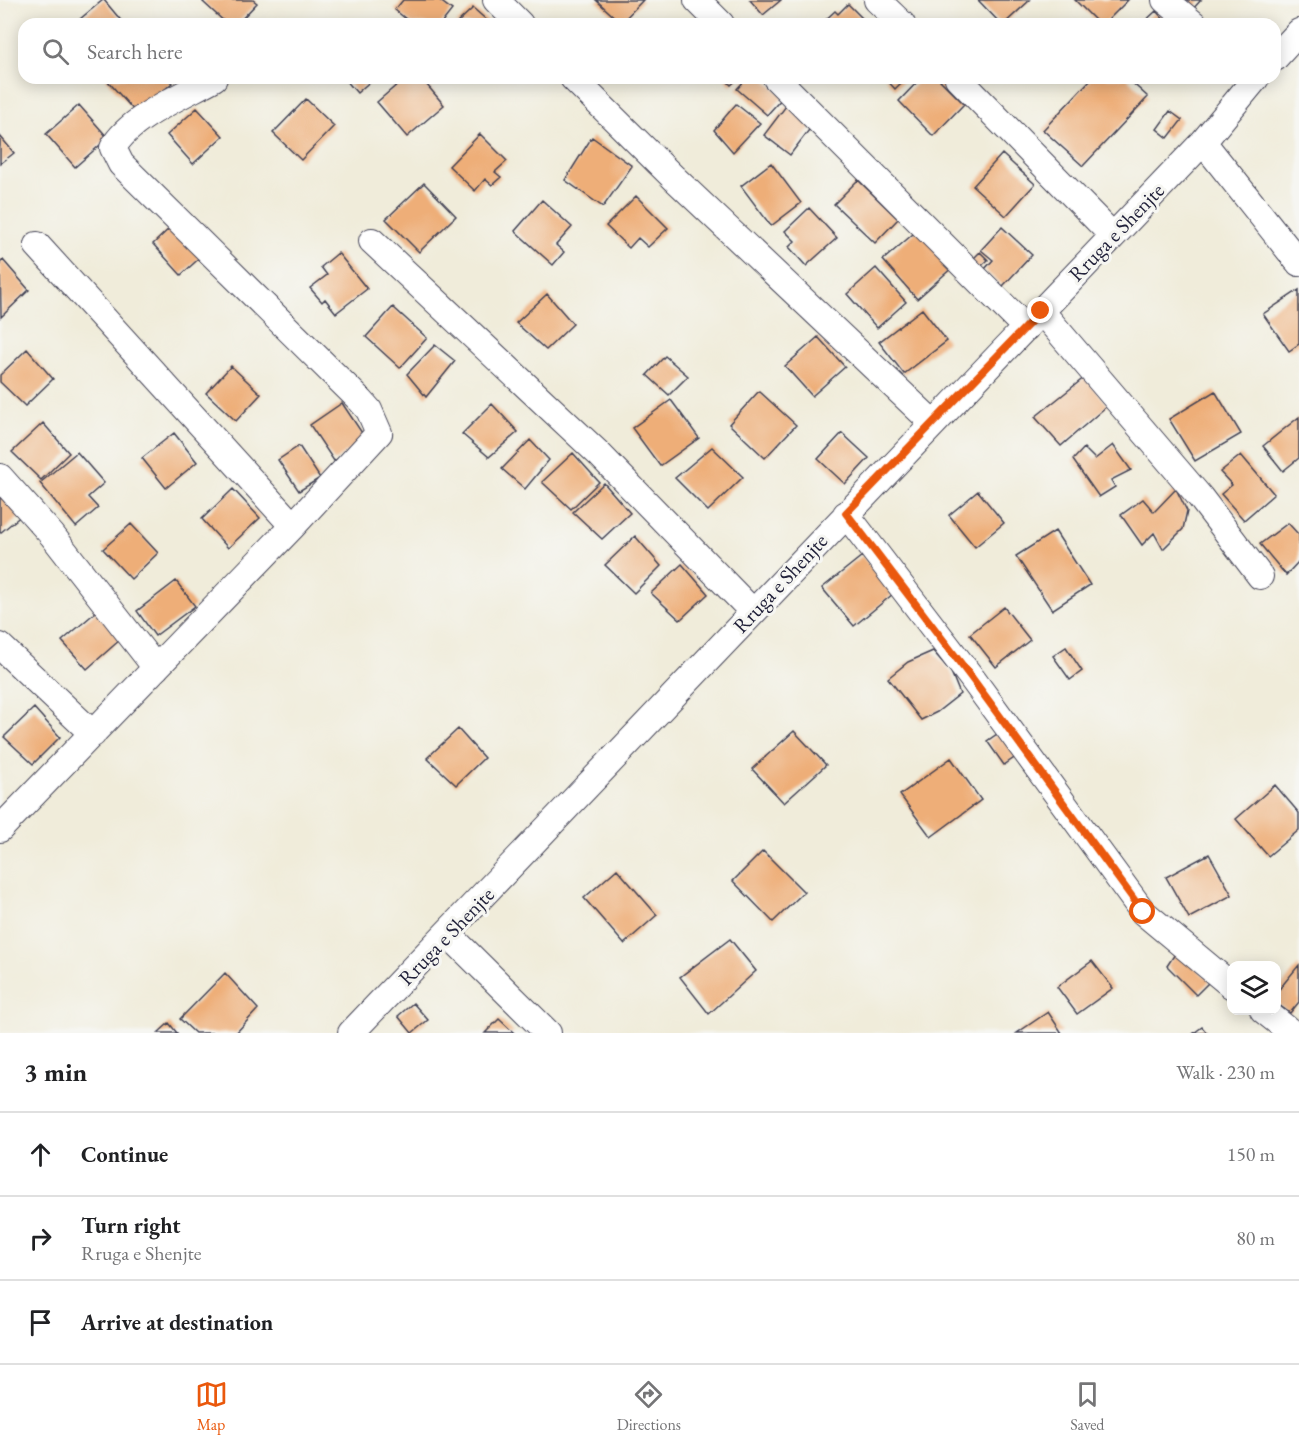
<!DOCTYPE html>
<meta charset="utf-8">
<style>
body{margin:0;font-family:"EB Garamond",serif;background:#f6f6f6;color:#202124}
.controls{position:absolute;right:18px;bottom:18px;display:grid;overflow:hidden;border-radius:12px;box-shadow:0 3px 15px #0003}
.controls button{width:54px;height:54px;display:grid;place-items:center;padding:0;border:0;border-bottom:2px solid #e0e0e0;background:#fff;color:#202124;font:30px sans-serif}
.stop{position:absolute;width:18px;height:18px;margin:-14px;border:4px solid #ea580c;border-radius:50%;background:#fff}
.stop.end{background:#ea580c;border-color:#fff;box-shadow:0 2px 6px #0008}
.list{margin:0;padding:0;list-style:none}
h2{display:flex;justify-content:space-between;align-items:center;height:78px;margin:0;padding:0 24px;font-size:26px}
h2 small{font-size:20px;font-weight:400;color:#757577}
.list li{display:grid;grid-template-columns:39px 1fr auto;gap:18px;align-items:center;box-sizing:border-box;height:84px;padding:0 24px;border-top:2px solid #e0e0e0}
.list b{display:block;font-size:22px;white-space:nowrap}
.list p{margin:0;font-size:20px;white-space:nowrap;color:#757577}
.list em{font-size:20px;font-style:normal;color:#757577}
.icon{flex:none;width:33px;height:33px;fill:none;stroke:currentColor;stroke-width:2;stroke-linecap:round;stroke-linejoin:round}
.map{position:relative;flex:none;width:1299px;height:1033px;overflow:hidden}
.search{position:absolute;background:#fff;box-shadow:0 3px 15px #0003;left:18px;right:18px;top:18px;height:66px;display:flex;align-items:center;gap:15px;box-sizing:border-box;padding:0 21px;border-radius:18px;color:#757577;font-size:22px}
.sheet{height:330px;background:#fff}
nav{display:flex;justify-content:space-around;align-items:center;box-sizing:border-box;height:84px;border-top:2px solid #e0e0e0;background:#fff;font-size:16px;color:#757577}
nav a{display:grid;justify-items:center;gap:3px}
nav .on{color:#ea580c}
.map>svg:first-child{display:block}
</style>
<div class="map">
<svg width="1299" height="1033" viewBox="0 0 1299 1033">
<rect width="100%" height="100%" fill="#f6f6f2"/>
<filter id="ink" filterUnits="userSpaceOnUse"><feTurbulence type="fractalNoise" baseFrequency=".0167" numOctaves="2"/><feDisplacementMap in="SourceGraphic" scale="12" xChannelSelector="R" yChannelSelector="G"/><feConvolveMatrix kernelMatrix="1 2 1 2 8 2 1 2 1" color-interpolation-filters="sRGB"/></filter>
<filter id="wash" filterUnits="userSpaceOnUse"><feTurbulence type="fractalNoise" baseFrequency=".008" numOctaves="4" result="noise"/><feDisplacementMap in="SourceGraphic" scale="24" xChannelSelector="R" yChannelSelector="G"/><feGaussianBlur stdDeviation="1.35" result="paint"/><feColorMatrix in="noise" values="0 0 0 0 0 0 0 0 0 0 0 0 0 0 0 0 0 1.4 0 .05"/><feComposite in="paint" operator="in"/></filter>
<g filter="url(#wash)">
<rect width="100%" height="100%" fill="#f0ecda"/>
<g id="blocks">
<!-- building -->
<path fill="#eeae78" d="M104,0L124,24H74L103,0Z
M205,0H253L257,3L237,24H227L203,2Z
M403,0H439L452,10L441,24H412L395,10Z
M596,0H643L621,23Z
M750,0H781L763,15Z
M978,0H1030L1004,24H1001Z
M1075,0H1128L1104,24H1099Z
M1182,0H1201L1192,10Z
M848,4L868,24H821L835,11L838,14Z
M473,8L491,24H456Z
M1156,11L1168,24H1142Z
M105,78H167L172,83L137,114Z
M344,78H374L357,93Z
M405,78H421L444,105L407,137L377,102Z
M724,78H739L731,85Z
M747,78H763L784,96L767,115L737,89Z
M885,78H906L895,89Z
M921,78H938L964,104L933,136L899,101Z
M1092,78H1127L1148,97L1083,166L1043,130Z
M306,99L334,126L301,160L273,133Z
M736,104L760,123L733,152L714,130Z
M79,105L108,138L75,167L46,134Z
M786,106L812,126L790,155L764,135Z
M197,108L223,136L193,164L167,135Z
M1170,111L1182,120L1168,138L1157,129Z
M480,134L507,161L495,172L501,177L492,185L485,179L475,191L449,166Z
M0,136L14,153L0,164Z
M592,137L632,166L603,207L565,180Z
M1002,154L1035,184L1006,216L973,186Z
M771,163L801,203L771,226L741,186Z
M858,180L898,219L875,243L834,204Z
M424,183L456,216L419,252L386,219Z
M636,196L668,228L648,247L638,238L629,248L606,226Z
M542,200L572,227L556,245L564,252L553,265L515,231Z
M809,208L837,238L806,266L789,247L795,241L785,231Z
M175,223L205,253L181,275L153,244Z
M1002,227L1032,255L1003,286L984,270L993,260L981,250Z
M920,228L954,266L917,299L883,260Z
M980,252L988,260L977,270L970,262Z
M338,253L367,289L336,313L325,299L322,302L310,288L327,275L321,267Z
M3,260L29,290L1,317L0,263Z
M876,268L906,302L877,328L847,294Z
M1299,290V344L1289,351L1263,314Z
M547,294L573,324L546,350L516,323Z
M393,307L427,338L400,368L366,337Z
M922,309L947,341L904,374L879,342Z
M818,337L845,367L812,396L785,366Z
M435,345L455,361L426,397L407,374Z
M27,349L53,379L25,406L0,382V375Z
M665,356L688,376L669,395L647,375Z
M231,366L261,394L236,421L206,393Z
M1085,377L1108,405L1061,446L1035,417Z
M759,391L796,425L765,458L729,424Z
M1215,391L1241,434L1195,461L1169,419Z
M671,400L699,438L660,466L632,428Z
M342,403L366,439L334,461L310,425Z
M492,404L518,432L489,457L462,434Z
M1299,417V458L1283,471L1263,446Z
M43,423L69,453L41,480L12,452Z
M174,433L197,462L166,488L142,458Z
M842,433L869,458L845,484L818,459Z
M530,440L549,460L525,489L502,469Z
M1113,445L1131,470L1111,480L1115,487L1099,497L1073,460L1084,448L1095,459Z
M299,446L320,478L299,491L278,460Z
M712,447L743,477L708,511L675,478Z
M77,452L104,483L88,497L98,508L76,527L40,483Z
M573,453L599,482L571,509L542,482Z
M1241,455L1274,494L1244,520L1221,494L1232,485L1220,472Z
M604,483L630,513L602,539L573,512Z
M0,488L22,515L0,533Z
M233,489L260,518L228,548L202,519Z
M1176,489L1187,511L1183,529L1163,549L1154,533L1142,545L1121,515L1143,499L1154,512Z
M978,491L1004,523L975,547L949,515Z
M1288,523L1299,535V561L1286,575L1260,544Z
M131,524L158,553L131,579L103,549Z
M1055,531L1090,585L1052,610L1016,556Z
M635,536L661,566L634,593L605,565Z
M862,556L893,594L854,626L822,588Z
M682,564L708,594L680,620L651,593Z
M176,581L195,606L155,636L137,611Z
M1004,607L1030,640L996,667L970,634Z
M97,611L121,639L87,669L62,641Z
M1066,647L1082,671L1070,680L1053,656Z
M933,651L951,672L960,694L937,712L921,720L888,678L908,662Z
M34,708L60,737L33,764L4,737Z
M458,729L484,758L456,785L427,758Z
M794,731L826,765L784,803L752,769Z
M1000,732L1017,756L1004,765L987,741Z
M951,758L981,800L931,837L900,795Z
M1275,785L1299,813V830L1268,856L1236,819Z
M763,851L804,892L773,922L733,881Z
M1209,854L1232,895L1189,918L1166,877Z
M617,869L657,915L624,944L584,898Z
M730,939L756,971L709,1014L680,977Z
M1177,951L1210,981L1196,995L1167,966Z
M1092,961L1113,988L1077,1014L1057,987Z
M1299,965V1002L1290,1013L1276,1003V993Z
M225,973L258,1009L236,1033H195L180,1019Z
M413,1003L428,1020L412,1033L398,1016Z
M1048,1012L1062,1033H1017Z
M499,1019L514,1033H485Z
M169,1023L177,1033H158Z
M1202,1027L1207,1033H1194Z"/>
</g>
</g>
<g filter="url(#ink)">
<use href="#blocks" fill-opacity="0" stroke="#414053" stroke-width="1.5"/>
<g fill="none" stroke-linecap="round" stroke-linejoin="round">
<defs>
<path id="minor" d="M496,0L520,24
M697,0L721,24
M877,0L902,24
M1165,0L1194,24
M1275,58L1299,32
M573,78L674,178L933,423
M776,78L1026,328
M958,78L1112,235
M1203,142L1299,263
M372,241L599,454L753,612
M37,245L293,526
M1041,311L1200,497L1260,576
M0,477L52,535L156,668
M846,514L971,677L1143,912L1232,986
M0,646L93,734
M0,829L293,526L379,433L369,410L361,401L121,164L113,148C129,118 184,95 214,78
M448,934L548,1033
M1263,1010L1292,1033
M351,1033L1203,142L1256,78"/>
</defs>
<!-- minor casing -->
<use href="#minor" stroke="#414053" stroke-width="28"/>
<!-- minor -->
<use href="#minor" stroke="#fff" stroke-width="26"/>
</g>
</g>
<g fill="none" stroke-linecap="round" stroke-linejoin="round" filter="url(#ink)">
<!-- route -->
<path stroke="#ea580c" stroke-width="8" d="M1041,311L846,513L971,677L1143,912"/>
</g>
<g text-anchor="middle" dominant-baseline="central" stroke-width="6" stroke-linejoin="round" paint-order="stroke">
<!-- street labels -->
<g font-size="21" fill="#22223b" stroke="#f6f6f2">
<text transform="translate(1116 232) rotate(-46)">Rruga e Shenjte</text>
<text transform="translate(780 583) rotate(-47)">Rruga e Shenjte</text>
<text transform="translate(446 936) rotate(-46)">Rruga e Shenjte</text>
</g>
</g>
</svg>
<div class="controls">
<button><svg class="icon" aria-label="layers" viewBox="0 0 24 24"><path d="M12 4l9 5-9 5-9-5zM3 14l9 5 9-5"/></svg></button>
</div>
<div class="stop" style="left:1143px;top:912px"></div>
<div class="stop end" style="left:1041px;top:311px"></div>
<div class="search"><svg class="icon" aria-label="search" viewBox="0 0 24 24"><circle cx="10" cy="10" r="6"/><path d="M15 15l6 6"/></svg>Search here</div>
</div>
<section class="sheet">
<h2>3 min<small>Walk · 230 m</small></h2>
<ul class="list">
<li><svg class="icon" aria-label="ahead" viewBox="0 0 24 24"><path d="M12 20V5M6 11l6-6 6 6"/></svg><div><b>Continue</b></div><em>150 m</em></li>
<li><svg class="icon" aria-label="right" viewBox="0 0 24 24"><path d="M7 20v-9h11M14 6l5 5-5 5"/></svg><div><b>Turn right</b><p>Rruga e Shenjte</p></div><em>80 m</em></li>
<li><svg class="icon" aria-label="arrive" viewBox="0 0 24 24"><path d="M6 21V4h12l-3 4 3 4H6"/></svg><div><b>Arrive at destination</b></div></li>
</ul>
</section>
<nav>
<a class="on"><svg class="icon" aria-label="map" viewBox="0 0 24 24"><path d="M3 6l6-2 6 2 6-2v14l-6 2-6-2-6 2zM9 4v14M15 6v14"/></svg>Map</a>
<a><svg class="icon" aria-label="directions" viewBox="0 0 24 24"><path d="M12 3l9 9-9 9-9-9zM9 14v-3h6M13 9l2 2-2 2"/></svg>Directions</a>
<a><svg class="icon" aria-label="saved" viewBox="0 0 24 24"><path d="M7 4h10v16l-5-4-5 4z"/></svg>Saved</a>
</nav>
